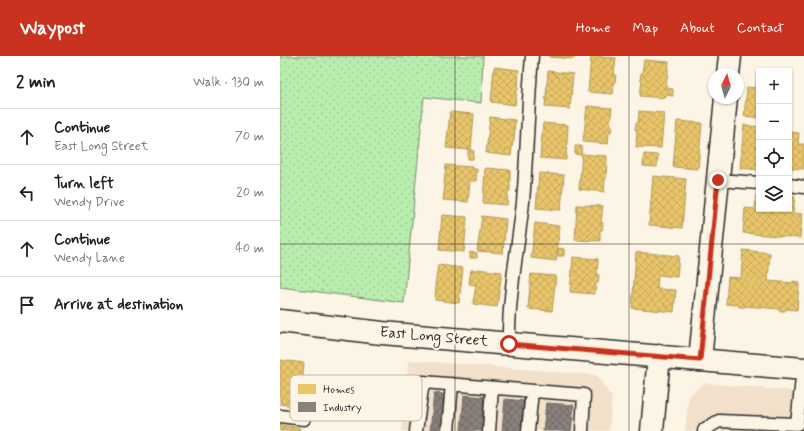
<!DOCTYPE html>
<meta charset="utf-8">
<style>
body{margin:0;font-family:Mynerve,sans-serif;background:#f6f6f6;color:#222}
.controls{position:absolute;right:12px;top:12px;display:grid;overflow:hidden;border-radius:0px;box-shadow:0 1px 3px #0004}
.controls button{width:36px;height:36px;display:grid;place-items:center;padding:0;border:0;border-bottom:1px solid #e0e0e0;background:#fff;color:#222;font:20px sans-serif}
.compass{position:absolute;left:428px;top:12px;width:36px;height:36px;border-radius:50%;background:#fff;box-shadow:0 1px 3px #0004;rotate:5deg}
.stop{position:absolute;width:12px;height:12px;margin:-9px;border:3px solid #c8321e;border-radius:50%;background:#fff}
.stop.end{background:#c8321e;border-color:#fff;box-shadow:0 1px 4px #0008}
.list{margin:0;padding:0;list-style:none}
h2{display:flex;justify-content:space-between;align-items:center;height:52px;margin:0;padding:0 16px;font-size:17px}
h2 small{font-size:13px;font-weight:400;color:#767676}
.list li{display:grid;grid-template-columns:26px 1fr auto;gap:12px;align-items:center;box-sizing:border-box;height:56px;padding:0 16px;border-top:1px solid #e0e0e0}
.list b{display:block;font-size:15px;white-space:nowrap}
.list p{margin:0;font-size:13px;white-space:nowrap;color:#767676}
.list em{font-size:13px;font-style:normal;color:#767676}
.icon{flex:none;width:22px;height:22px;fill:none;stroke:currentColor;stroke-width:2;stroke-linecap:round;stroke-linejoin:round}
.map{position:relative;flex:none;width:524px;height:375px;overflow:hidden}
header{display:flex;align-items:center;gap:24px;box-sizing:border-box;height:56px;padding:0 20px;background:#c8321e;color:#fff}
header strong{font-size:19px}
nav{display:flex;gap:22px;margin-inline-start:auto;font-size:14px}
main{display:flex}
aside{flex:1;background:#fff}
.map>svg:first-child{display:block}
</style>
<header>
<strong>Waypost</strong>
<nav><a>Home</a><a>Map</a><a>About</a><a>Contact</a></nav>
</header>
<main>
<aside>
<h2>2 min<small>Walk · 130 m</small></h2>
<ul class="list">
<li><svg class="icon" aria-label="ahead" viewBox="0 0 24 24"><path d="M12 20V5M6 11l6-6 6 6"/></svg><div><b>Continue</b><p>East Long Street</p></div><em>70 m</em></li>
<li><svg class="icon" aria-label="left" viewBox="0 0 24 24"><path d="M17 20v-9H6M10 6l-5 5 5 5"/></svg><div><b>Turn left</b><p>Wendy Drive</p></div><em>20 m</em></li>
<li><svg class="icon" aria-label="ahead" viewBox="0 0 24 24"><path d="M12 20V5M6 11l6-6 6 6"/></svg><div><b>Continue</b><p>Wendy Lane</p></div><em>40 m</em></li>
<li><svg class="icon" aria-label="arrive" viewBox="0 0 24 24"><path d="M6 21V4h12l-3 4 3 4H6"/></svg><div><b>Arrive at destination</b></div></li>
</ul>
</aside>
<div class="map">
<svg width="524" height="375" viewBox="0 0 524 375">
<defs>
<pattern id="grass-dots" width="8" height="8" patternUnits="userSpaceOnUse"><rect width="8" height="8" fill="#b9edae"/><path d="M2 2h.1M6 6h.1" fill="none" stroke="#9fcb96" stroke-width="1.8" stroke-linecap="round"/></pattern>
<pattern id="homes-cross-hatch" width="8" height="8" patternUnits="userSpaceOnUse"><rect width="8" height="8" fill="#e9c46a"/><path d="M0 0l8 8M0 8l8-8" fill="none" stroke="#c8a95c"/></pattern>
<pattern id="industry-cross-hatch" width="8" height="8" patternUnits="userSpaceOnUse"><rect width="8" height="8" fill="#8a817c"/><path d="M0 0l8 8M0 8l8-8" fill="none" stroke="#716a66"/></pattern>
</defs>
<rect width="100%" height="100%" fill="#fcf5e5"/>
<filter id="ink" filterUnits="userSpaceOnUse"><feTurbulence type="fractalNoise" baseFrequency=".025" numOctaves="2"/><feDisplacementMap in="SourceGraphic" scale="8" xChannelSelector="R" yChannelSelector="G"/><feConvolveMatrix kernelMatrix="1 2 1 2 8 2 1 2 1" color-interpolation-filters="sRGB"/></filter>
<g filter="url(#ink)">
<!-- built -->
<path fill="#f2e0ca" d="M129,304L316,319L332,341L329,375H122Z
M424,327L524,336V375H405L409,339Z"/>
<!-- grass -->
<path fill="url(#grass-dots)" stroke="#728c6c" d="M0,0H203L201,47L144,41L124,247L0,231Z"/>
<!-- homes -->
<path fill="url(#homes-cross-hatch)" stroke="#b09657" d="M269,0H294V3L269,1Z
M311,0L336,2L334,19H336L335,26L334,25L333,38L308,36Z
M364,4L389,6L386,32L393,33V40L386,39L385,42L360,40L362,24H360L361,17H362Z
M214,11L239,14L238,34H237L235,49L211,46Z
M268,15L293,18L290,53L265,51Z
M477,17L479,18V62L464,60L467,31L476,32Z
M307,50L332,52L330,69H332L331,76H329L328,88L303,86Z
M359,55L384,57L381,92L356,91L357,74H355L356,67H358Z
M170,56L194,58L191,94L166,92Z
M210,61L235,64L234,85L233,84L231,100L206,97Z
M397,65L422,67L418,113L393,111Z
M263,67L288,69L286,104L260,102Z
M464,69L479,71V114L460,112Z
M509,76L519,77L518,88H524V113L509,112Z
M295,90H302L301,99L295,98Z
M188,95H194L193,103H188Z
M302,98L327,100L326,123H325L324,136L299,133Z
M364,98L378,99L377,111L363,110Z
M166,109L192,111L191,113H197L196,125H190L188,146L163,144L165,128H164Z
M205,112L230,114V135H228L227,149L203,147Z
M259,117L284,119L281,154L256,152Z
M373,120L406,123L402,172L369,169Z
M476,138H479V153H509V141H515L513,157L522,158L520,182L463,177L465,152L475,153Z
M297,149L323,150L321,166L323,167L322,174H320V185L295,184Z
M162,159L187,161L184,196L159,194Z
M202,160L226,163L223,197L197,195Z
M255,167L280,170L276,205L251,202Z
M278,192L284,193V200H278Z
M463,194L490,197L488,225L513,227V225L518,226V227L519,228L517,254L505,253V255H499V253L465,250V251H459V249L446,248L448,221L461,222Z
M190,196L197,197V202H190Z
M356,196L399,200L397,221L378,219L377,233L396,234L394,256L352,252Z
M293,201L318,203L317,219H319L318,227H316L315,238L290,236Z
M158,209L183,212L179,247L155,244L156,229H155Z
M197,213L222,216L217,251L193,248L196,229L189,228L191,214H197Z
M251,218L276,220L272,255L248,253Z
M0,304L24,307L20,351L0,348Z
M0,369L20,372L19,375H0Z"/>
<!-- industry -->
<path fill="url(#industry-cross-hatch)" stroke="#6e6764" d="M154,337L163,338L160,375H150Z
M184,339L204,341L201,375H181Z
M225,343L244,345L242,375H222Z
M266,347L294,349L291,375H263Z"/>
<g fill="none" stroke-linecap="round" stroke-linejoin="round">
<defs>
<path id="lane" d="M438,124L479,127
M509,129L524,131
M229,288C228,240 238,193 243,146C247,97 248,48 252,0
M0,360L24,363
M136,375L143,326L304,339L302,375
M168,375L172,328
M209,375L212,332
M248,375L252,335
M424,375L425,373L439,365L517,368L523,313"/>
<path id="street" d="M448,18L450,0
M420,304L446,42"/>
<path id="secondary" d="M0,265L102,277L524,313
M372,375L379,300"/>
</defs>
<!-- lane casing -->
<use href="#lane" stroke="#2b2b2b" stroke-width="15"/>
<!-- street casing -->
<use href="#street" stroke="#2b2b2b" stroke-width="25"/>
<!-- secondary casing -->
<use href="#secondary" stroke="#2b2b2b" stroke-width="25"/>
<!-- lane -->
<use href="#lane" stroke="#fcf5e5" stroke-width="12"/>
<!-- street -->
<use href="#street" stroke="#fcf5e5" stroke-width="22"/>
<!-- secondary -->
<use href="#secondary" stroke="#fcf5e5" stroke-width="22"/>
</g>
</g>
<g fill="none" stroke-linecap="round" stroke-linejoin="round" filter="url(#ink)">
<!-- route -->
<path stroke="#c8321e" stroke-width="5" d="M229,288L420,304L438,124"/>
</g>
<!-- grid -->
<path fill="none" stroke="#2b2b2b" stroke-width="1" stroke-opacity="0.55" d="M175,0V375M349,0V375M0,188H524"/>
<g text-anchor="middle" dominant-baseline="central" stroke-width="4" stroke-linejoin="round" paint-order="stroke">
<!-- street labels -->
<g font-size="15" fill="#2b2b2b" stroke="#fcf5e5">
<text transform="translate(154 281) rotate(5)">East Long Street</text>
</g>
</g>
<!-- legend -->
<rect x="10" y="319" width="132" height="46" rx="6" fill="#fcf5e5" stroke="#bdb8ad" stroke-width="1"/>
<rect x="18" y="328" width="18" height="10" fill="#e9c46a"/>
<rect x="18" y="346" width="18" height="10" fill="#8a817c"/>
<g font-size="11" fill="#2b2b2b">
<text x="43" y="337">Homes</text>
<text x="43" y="355">Industry</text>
</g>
</svg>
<div class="controls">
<button>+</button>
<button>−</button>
<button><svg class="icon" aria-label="locate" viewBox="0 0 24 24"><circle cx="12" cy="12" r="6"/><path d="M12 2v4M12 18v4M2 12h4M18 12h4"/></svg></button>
<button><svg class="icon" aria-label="layers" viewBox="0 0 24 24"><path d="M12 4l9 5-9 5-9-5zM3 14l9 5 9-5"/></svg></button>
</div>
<svg class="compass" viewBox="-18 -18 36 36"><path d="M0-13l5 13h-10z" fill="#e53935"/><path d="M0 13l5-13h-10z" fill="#767676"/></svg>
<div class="stop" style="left:229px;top:288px"></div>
<div class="stop end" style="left:438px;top:124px"></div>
</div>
</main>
